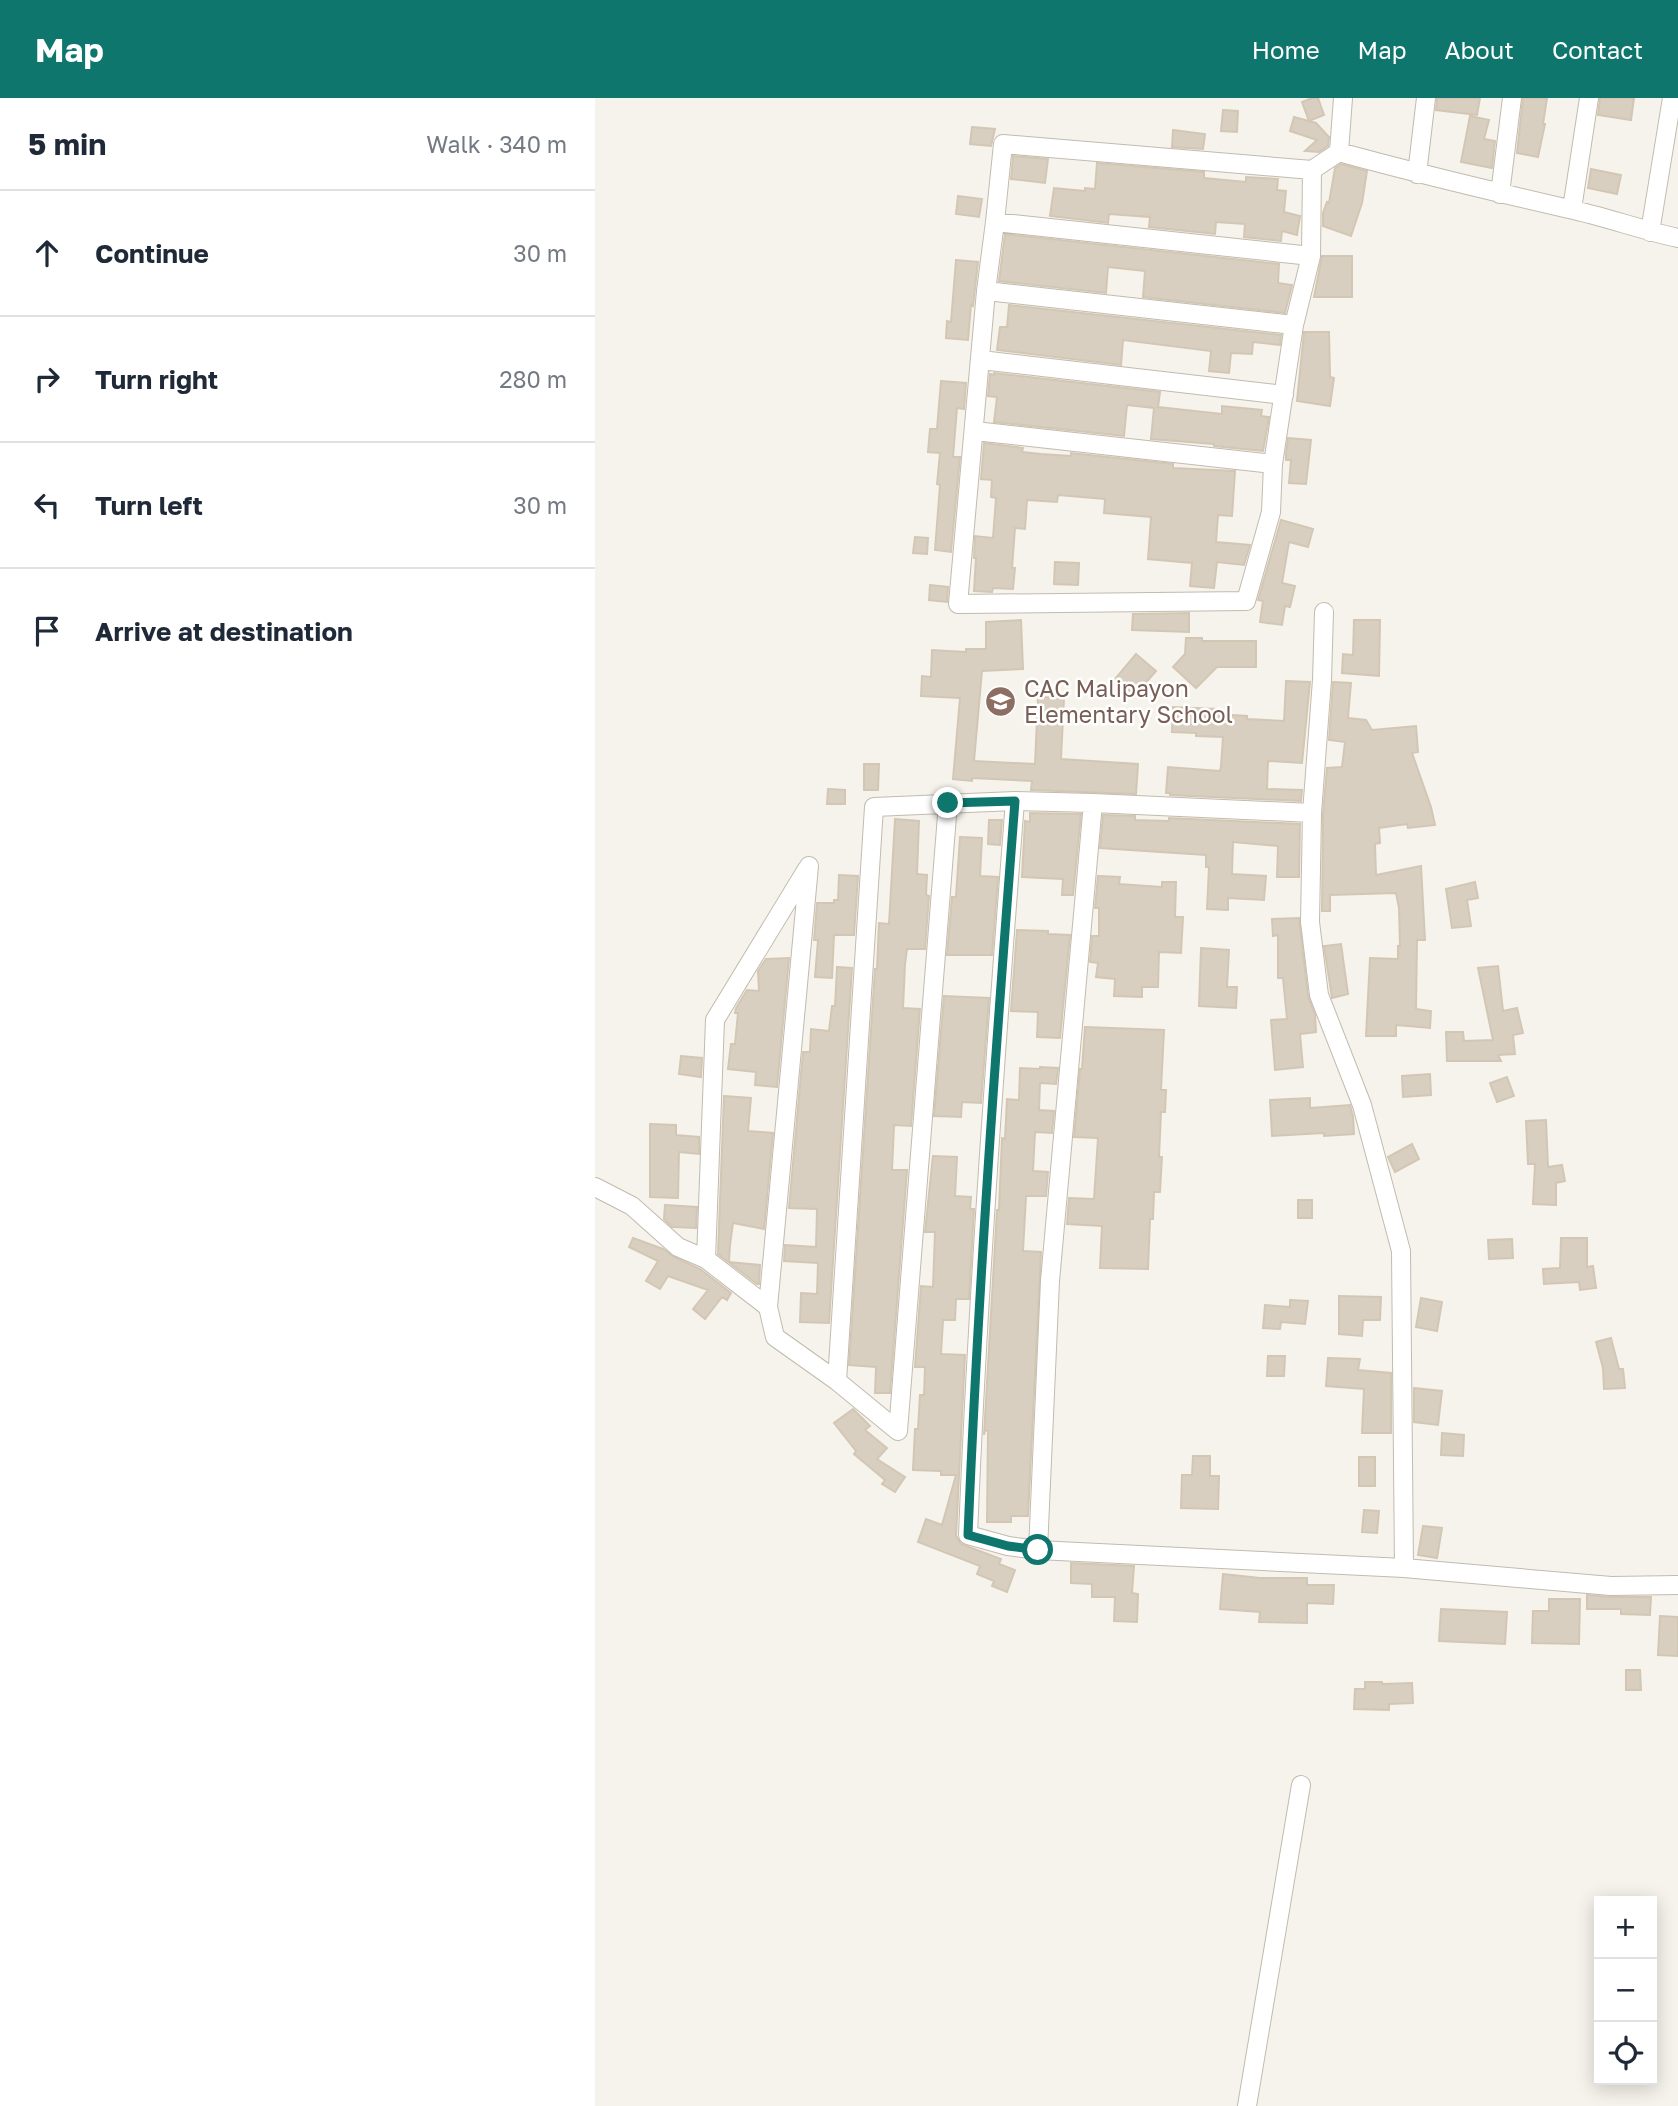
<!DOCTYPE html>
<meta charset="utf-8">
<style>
body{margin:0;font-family:"Golos Text",sans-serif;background:#f2f2f3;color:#1f2937}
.controls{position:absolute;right:21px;bottom:21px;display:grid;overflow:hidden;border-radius:0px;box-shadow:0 4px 18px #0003}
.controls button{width:63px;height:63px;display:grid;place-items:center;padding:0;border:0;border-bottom:2px solid #e0e1e3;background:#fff;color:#1f2937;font:35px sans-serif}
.stop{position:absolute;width:21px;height:21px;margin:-16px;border:5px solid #0f766e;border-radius:50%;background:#fff}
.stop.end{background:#0f766e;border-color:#fff;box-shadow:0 2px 7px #0008}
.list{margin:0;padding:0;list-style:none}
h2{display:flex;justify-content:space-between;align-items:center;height:91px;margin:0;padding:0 28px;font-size:30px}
h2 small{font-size:23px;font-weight:400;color:#747a83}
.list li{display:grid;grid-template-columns:46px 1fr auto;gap:21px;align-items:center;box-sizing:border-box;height:126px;padding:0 28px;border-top:2px solid #e0e1e3}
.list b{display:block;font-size:26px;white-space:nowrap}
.list em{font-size:23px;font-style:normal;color:#747a83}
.icon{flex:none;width:38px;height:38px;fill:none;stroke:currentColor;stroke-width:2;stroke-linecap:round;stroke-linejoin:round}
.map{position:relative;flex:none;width:1083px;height:2008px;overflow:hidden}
header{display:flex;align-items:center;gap:42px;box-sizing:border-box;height:98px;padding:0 35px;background:#0f766e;color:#fff}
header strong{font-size:33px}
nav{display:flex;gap:38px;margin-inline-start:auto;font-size:24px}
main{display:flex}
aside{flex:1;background:#fff}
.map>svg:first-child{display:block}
</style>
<header>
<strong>Map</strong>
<nav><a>Home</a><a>Map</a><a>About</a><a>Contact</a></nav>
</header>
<main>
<aside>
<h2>5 min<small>Walk · 340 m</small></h2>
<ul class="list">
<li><svg class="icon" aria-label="ahead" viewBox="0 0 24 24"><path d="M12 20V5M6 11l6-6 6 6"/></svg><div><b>Continue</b></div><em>30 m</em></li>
<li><svg class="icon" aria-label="right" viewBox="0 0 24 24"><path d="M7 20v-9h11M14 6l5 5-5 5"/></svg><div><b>Turn right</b></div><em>280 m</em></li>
<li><svg class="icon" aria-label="left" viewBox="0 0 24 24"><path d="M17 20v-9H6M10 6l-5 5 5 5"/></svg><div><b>Turn left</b></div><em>30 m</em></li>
<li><svg class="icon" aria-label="arrive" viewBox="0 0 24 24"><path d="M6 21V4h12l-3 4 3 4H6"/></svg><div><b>Arrive at destination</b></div></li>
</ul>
</aside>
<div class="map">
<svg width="1083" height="2008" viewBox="0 0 1083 2008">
<rect width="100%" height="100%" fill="#f6f3ec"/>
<!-- building -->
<path fill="#d8cfc1" stroke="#d3c7b4" stroke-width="2" d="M717,0H723L729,17L714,23L707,4Z
M842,0H885L882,17L841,12Z
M928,0H952L948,26H950L943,59L922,55Z
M1005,0H1039L1036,22L1003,17Z
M628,12L643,13L642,34L626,33Z
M875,18L894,22L889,41L900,43L897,70L866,64Z
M699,19L721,25L734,39L733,48L724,54L710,53L722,42L695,33Z
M377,29L400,31L396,48L375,46Z
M578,32L610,36L608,51L577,49Z
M418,58L453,61L450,85L416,81Z
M502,65L609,74V80L651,84V79L683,81L682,92L691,93L689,114L705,118L702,137L687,133L686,143L649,139L650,126L621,124L620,136L554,129L555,119L514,116L513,125L455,118L459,90L490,93V90L500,91Z
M746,66L772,73L767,105L756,138L728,128V115L732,104L734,105L740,70Z
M996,71L1026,77L1022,96L993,90Z
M363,98L387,101L384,119L361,116Z
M410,136L684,166L683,185L697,187L690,215L548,199L550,173L513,169L511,195L404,183Z
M727,158H757V199H719Z
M361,162L383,164L378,208L376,207L373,242L351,240L352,223L356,224Z
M414,207L686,237L685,247L658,244L657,256L636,255L634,275L614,273L616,253L528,242L526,267L402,252L405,229H412Z
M709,234H734L735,279L739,280L735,308L702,303Z
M399,275L565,294L563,309L627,316V308L667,312L666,318L674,319L668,353L619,348V346L556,341L559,310L532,307L529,338L399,324L402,299L393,298L395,276L399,277Z
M346,283L371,285L369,311L362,310L358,359H365L356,454L340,452L345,387L342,386L345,355L333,354L335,331H342Z
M693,340L716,342L711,386L694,385L696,362H691V356Z
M389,345L428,350L427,354L446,356L476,358V355L578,366V370L640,373L637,418L623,417L621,444L655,447L649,467L622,464L619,490L595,488L597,465L553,461L556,419L509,415L510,401L463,397L462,404L432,402L430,431L420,430L417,470H420L418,491L398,490L397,494L379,493L381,460H379L380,438L398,440L401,400L396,399L397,382L386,381Z
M686,422L718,431L713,449L694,444L687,485L700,488L695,509L690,508L687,527L665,524L668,503L663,502Z
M320,439L333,440L332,456L318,455Z
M460,464L484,465L483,487L459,486Z
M335,487L353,489L352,504L334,502Z
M594,515V534L537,532L538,516Z
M426,522L428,571L387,573L379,663L440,666L443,599L469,600L466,661L543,666L541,696L436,692L437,683L377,680V683L358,681L365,600L326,598L327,578L336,579L337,552L371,554V551H391V524Z
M759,522H785L784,578L747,575L748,556L758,557Z
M591,540H607V543H661V569H622L601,590L578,569L590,556Z
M541,556L561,573L540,597L520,581Z
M691,583L715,584L707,665L673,663L672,691L707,692L706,703L575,697V695H571L573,669L625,673L626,668L628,639L601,638V635L577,634L578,609L622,611V616L652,618V621L689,623Z
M738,584L756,585L753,620L771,622L777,632L821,628L823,654L817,655L836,709L840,727L813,730L812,726L784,730L785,745L780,746L781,777L826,768L830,842H822L821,911L836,913L835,930L801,927V938H771L775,860L803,861V848H805L804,810L801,795L735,797V813H727L728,716L732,670L747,669L750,644L734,642Z
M269,666H284L283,692H269Z
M233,691L250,692V706H232Z
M435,715L486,716L478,797H467L468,781L427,779L430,723L435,724Z
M508,717L540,718V722L574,723V720L705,726L704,779H682L683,748L638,744L637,776L671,778L669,802L633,800V812L612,811L614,769H611V757L505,750Z
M300,721L324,723L322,776L332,777L331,797L334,798L330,851H312L310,866L308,910L325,911L316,1028L299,1027L297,1072H312L295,1295H280L281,1269L254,1267L280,871H282L284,825L294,826Z
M394,722H407L405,747L393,746Z
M365,739L387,740L385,778L403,779L397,857H352L357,799H361Z
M244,777L263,778L259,837H239L237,880L220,879L223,842H219L222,805H239V802H243Z
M503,778L525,779L524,786L567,789V784H581L580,819H588L586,855L564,854L563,889H547V899L519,898L520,881L501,879L503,865L495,864L497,838H504V810H500Z
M880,784L883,800L872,802L876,828L857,830L851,791Z
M704,820L713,898L720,917L721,934L705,936L708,969L680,972L676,922L692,921L688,880H683V837L678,838L677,821Z
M422,832L453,833V836L475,837L465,940L442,939L443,914L416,913Z
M746,846L753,896L737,900L729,848Z
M606,850L634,852L632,889H642L641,910L604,908Z
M194,860L182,989L160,987L161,974L133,971L136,946H140L143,915H140L141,910L152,892L164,893L163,873L171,861Z
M903,868L908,913L922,910L928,935L918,937L920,956L903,957L906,963H852L851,934H868L869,943L898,942L883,870Z
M242,869L257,870L234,1225L205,1224L206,1195L222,1196L223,1165L189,1163L190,1147L221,1149L222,1111L194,1110L208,954H215L216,931L234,933L237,908H240Z
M349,898L394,900L386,1005L367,1004L366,1019L339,1018Z
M490,929L569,932L566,992H571L570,1014H566L564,1059H567L565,1094H559L558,1121H555L553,1171L505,1170L507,1128L472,1126L474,1100L499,1101L503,1040L479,1039L485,971H487Z
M86,958L107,960L106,979L84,976Z
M445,969L463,970L461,986L445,985L444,1012L459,1013L457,1035L440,1034L438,1073L453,1074L451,1098H431L428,1153L446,1154L433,1418H416V1424H392L393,1333L390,1332L389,1337L402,1112H404L407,1040L410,1041L412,1001L424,1002L425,970L445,971Z
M835,976L836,997L808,999L807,978Z
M912,979L919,998L902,1004L895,985Z
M129,998L156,1000L153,1033L178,1035L169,1131L138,1125L135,1147L134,1164L165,1167L164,1186H162L123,1156Z
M715,1000V1010L755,1007L758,1018L759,1036L729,1038V1035L677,1038L675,1002Z
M951,1022L953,1069L967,1067L970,1083L961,1085V1107L938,1106L940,1066H933L931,1023Z
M55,1026L81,1027V1037L104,1039V1056L84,1054L83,1100L55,1099Z
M817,1046L824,1061L800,1074L793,1059Z
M338,1058L362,1059L360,1098L376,1099L375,1111H379L374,1201H361L360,1222H348L346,1256L370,1257L361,1438L366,1446L406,1461L404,1466L420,1472L412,1494L397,1488L399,1483L382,1476L385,1468L323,1444L331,1421L347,1427L361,1377H346V1373L318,1372L320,1331H323L325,1297H329L330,1269H320L326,1188L338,1189L340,1134H330Z
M703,1102H717V1120H703Z
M70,1107L102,1109L101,1130L77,1129L69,1121Z
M38,1140L68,1151L79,1159L105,1171L136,1195L132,1202L127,1199L110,1221L98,1211L113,1192L73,1178L65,1191L51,1183L63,1163L34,1149Z
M966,1140H992V1169L998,1168L1001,1190L985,1192L984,1184L949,1186L948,1171L965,1170Z
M917,1141L918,1160L894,1161L893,1142Z
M744,1198L786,1199L785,1222H768L767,1238L744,1236Z
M826,1200L847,1204L842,1233L821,1229Z
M695,1202L713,1203L710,1226L686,1224L685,1231L668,1230L670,1207L695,1209Z
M1016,1240L1024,1271H1028L1030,1290L1009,1291L1008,1270L1001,1244Z
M673,1258H690L689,1278H672Z
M733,1260L765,1261L763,1272L796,1275V1335H767L769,1291L731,1288Z
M819,1290L847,1293L843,1327L819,1324Z
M258,1311L275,1328L270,1332L292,1350L282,1361L310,1379L300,1394L287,1386L290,1382L259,1356L261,1353L239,1325Z
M847,1335L869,1337L868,1358L846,1357Z
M598,1358H615V1378H624L623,1411L586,1410L587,1377H597Z
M764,1359H780V1388H764Z
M769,1412L784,1413L782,1435L767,1434Z
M828,1428L847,1430L842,1460L823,1457Z
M476,1465L539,1468L537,1495L543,1496L542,1524L519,1523L520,1499H497V1486L476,1485Z
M628,1476L665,1480H712V1487H739L738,1506L712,1505V1525L664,1524L665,1514L625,1511Z
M992,1497L1015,1499H1056L1055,1517L1026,1516V1511H992Z
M954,1501H985L984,1546L937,1545L938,1513H954Z
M846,1511L912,1514L910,1546L844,1543Z
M1065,1518L1083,1519V1558L1063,1557Z
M1031,1572H1045L1046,1592H1031Z
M770,1584H787V1586L817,1585L818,1605L794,1606V1612L759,1611L760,1591H770Z"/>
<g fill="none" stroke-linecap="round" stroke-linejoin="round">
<defs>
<path id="minor" d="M744,54C820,75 896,93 974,111C1011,119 1046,132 1083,140
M717,72L408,46L400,124L391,193L363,506L651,503L676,414L678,366L699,227L716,158L717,72L744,54L748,0
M822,76L831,0
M905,96L917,0
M977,111L994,0
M400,124L716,158
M1055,134L1077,0
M391,193L699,227
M386,262L689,297
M380,333L678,366
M729,514L727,582L717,715L715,824L724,897L767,1007L806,1153L809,1470
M420,703C401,947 383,1192 373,1437L413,1448L443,1452L809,1470L1016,1488L1083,1487
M498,705L717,715
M0,1089L37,1108L83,1149L111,1161L173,1209L180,1239L242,1283L303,1333
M111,1161L120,922L212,771
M173,1209L214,768
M242,1283L279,709L420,703L498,705L455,1183L443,1452
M303,1333L353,705
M652,2008L706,1687"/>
</defs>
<!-- minor casing -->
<use href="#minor" stroke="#c2bbae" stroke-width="20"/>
<!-- minor -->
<use href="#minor" stroke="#fff" stroke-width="18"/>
</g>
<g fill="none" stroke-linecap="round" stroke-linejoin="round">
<!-- route -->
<path stroke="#0f766e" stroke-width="9" d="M353,705L420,703C401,947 383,1192 373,1437L413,1448L443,1452"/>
</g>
<!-- icons -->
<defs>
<symbol id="school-disc" viewBox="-11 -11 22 22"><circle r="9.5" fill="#8d6e63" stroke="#fff"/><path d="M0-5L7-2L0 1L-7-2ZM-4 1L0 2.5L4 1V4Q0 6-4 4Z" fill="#fff"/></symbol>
</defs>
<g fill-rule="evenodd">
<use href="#school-disc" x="388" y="586" width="35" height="35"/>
</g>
<g text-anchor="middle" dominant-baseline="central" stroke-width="5" stroke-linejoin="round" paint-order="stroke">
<!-- education labels -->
<g font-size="23" fill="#785e54" stroke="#fff" text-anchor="start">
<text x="429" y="590">CAC Malipayon<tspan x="429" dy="26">Elementary School</tspan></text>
</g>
</g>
</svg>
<div class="controls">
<button>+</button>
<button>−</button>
<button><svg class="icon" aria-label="locate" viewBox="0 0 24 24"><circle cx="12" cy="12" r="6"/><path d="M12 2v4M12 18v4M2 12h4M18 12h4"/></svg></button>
</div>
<div class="stop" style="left:443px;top:1452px"></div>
<div class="stop end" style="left:353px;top:705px"></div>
</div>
</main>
